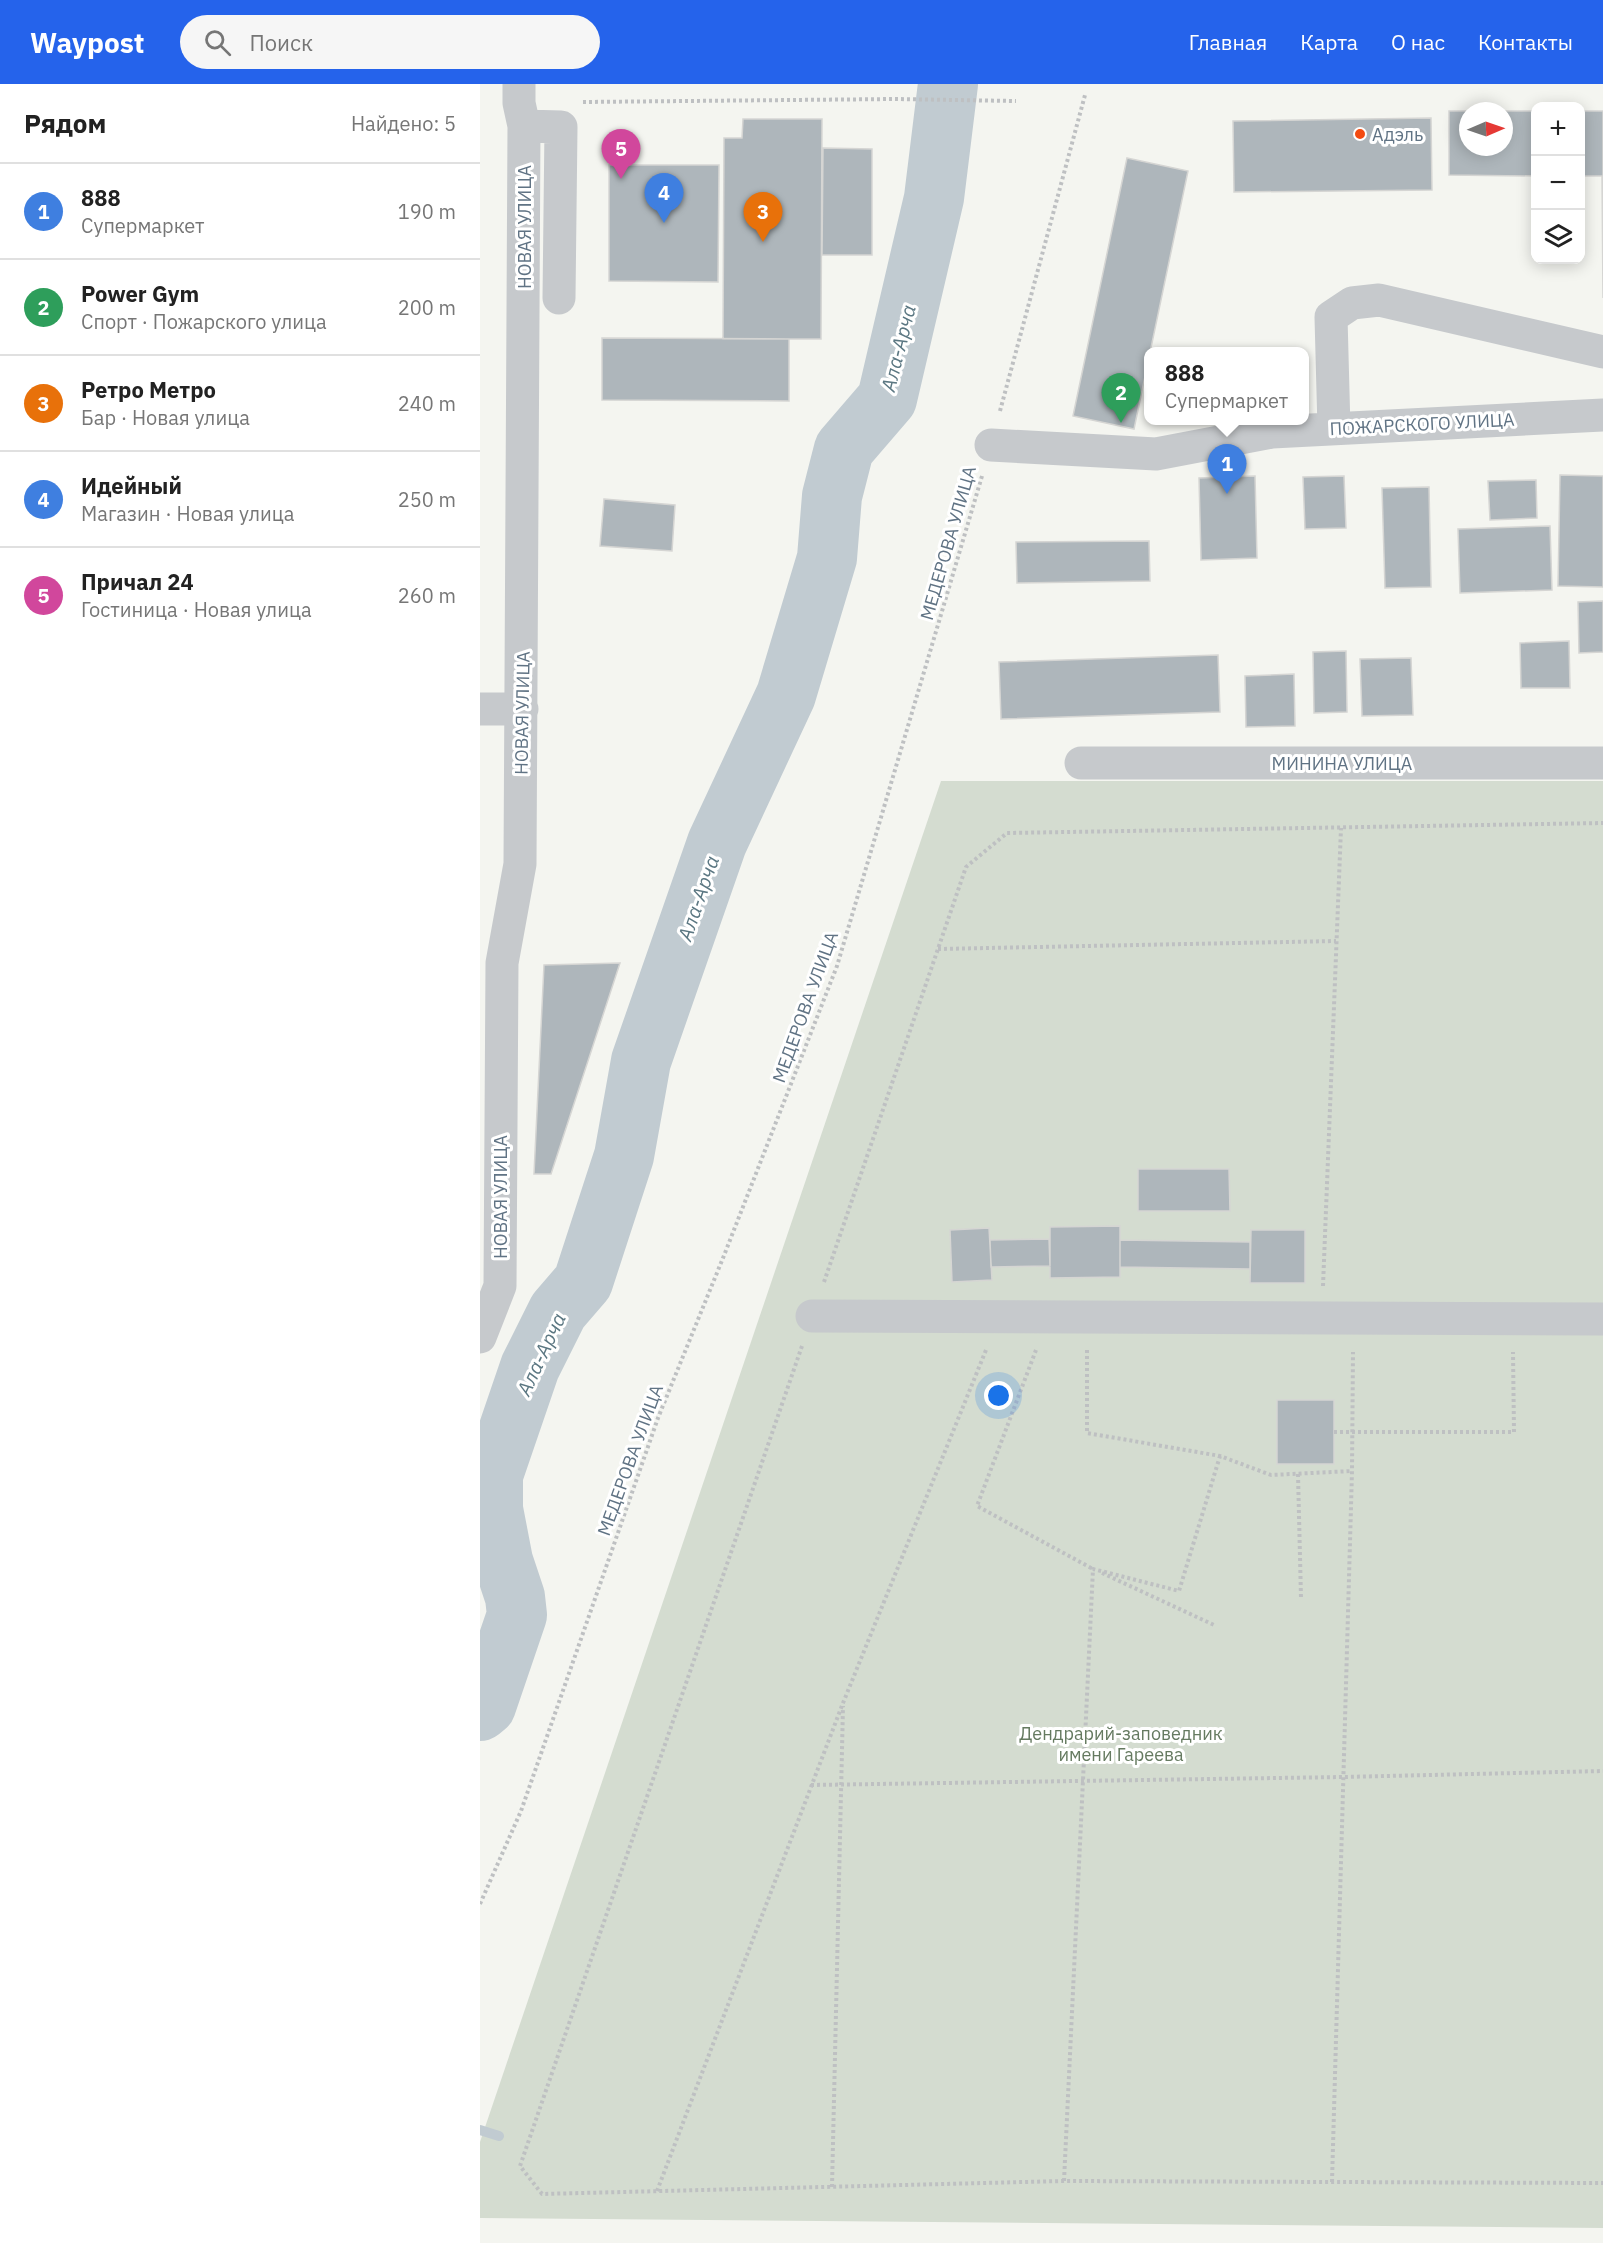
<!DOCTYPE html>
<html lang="ru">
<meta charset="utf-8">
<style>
body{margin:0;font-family:"IBM Plex Sans",sans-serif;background:#f6f6f6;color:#222}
.controls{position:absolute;right:18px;top:18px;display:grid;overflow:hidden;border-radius:12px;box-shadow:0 3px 15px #0003}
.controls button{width:54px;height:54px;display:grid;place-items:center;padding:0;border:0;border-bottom:2px solid #e0e0e0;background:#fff;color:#222;font:30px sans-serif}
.compass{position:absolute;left:979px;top:18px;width:54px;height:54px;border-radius:50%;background:#fff;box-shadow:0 3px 15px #0003;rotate:88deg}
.you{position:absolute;left:519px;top:1312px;width:21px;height:21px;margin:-15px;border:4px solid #fff;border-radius:50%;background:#1a73e8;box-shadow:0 0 0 9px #1a73e833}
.badge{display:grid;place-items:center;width:39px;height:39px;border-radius:50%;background:#2563eb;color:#fff;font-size:20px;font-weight:700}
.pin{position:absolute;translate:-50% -50px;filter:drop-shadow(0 2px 3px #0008)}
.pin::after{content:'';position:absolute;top:32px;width:21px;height:18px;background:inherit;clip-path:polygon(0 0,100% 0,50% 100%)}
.popup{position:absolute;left:664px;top:263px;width:165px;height:78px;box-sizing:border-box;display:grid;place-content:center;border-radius:12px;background:#fff;filter:drop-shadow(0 2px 4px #0005);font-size:20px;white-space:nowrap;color:#767676}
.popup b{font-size:22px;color:#222}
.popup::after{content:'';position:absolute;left:50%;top:100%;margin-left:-12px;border:12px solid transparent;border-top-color:#fff}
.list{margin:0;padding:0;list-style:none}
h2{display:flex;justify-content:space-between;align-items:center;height:78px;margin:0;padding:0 24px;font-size:26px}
h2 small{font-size:20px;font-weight:400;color:#767676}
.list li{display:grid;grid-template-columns:39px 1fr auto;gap:18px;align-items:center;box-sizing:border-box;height:96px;padding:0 24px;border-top:2px solid #e0e0e0}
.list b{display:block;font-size:22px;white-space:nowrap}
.list p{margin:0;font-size:20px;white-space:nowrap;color:#767676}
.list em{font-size:20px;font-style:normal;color:#767676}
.icon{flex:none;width:33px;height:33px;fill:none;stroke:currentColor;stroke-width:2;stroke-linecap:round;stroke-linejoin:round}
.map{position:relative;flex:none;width:1123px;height:2159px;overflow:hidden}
header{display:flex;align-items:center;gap:36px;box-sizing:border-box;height:84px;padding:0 30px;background:#2563eb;color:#fff}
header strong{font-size:28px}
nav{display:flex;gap:33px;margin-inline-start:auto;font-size:21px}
.search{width:420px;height:54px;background:#f6f6f6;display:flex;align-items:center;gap:15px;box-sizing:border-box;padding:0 21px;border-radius:33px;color:#767676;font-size:22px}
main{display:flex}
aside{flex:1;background:#fff}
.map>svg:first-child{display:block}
</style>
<header>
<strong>Waypost</strong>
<div class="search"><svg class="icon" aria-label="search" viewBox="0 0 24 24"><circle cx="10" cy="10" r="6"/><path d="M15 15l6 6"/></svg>Поиск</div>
<nav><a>Главная</a><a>Карта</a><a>О нас</a><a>Контакты</a></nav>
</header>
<main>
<aside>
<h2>Рядом<small>Найдено: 5</small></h2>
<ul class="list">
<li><span class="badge" style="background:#3f7fe0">1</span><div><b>888</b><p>Супермаркет</p></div><em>190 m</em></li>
<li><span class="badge" style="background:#2e9e5b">2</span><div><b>Power Gym</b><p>Спорт · Пожарского улица</p></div><em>200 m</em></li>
<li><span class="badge" style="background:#e8710a">3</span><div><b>Ретро Метро</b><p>Бар · Новая улица</p></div><em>240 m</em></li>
<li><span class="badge" style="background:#3f7fe0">4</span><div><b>Идейный</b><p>Магазин · Новая улица</p></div><em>250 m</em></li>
<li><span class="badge" style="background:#d1479c">5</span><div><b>Причал 24</b><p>Гостиница · Новая улица</p></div><em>260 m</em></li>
</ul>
</aside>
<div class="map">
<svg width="1123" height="2159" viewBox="0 0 1123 2159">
<rect width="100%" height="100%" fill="#f4f5f0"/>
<!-- green -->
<path fill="#d4dcd0" d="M461,697H1123V2144L0,2134V2058Z"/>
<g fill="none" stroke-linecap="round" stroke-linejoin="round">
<!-- stream -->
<path stroke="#c1cbd1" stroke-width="10" d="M0,2046L19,2052"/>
<!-- river -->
<path stroke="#c1cbd1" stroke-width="60" d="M0,1627L6,1622L37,1531L35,1513L23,1477L13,1425V1391L50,1283L78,1227L103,1198L144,1072L161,977L237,759L306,611L347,474L352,412L364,365L407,315L454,114L468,0"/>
</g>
<!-- building -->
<path fill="#aeb6bb" stroke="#d5d5d3" stroke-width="1.5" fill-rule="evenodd" d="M969,27H1056V92L969,91ZM988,27H1024V63H988Z
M1100,27H1123V214L1122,92H1100Z
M951,34L952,106L754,108L753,37Z
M263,35H342L341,255H243L244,54H262Z
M343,64L392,65V171H342Z
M647,74L708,87L654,345L593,332Z
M129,81H239L238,198L129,197Z
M122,254L309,255V317L122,316Z
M1080,391L1123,392V503L1078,502Z
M775,392L777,474L721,476L719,394Z
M864,392L866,444L825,445L823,393Z
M1056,396L1057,434L1010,436L1008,397Z
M949,403L951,503L905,504L902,404Z
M124,415L195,421L192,467L120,462Z
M1070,442L1072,506L980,509L978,445Z
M669,457L670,497L537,499L536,458Z
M1123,517V568L1099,569L1098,518Z
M1089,557L1090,604H1041L1040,559Z
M866,567L867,628L834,629L833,568Z
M738,571L740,628L521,635L519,578Z
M931,574L933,631L882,632L880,575Z
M814,590L815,642L766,643L765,592Z
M140,879L71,1090H54L64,881Z
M658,1085H749L750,1127H658Z
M640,1142V1193L570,1194V1143Z
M509,1144L512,1196L472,1198L470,1146Z
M771,1146H825V1199H770Z
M569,1155L570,1182L511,1183L510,1156Z
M640,1156L770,1158V1185L640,1183Z
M797,1316H854V1380H797Z"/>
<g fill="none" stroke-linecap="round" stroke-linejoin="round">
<!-- path -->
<path stroke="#bec0c2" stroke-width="4" stroke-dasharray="3 3" stroke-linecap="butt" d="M103,18L415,15L536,17
M520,327L605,11
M458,865L856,857
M344,1198L486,783L527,749L1123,739
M843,1202L861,744
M322,1262L40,2082L62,2110L584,2097L1123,2099
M556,1266L497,1422L613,1485
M607,1266V1349L740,1372L791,1391L872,1387
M854,1348H1034L1033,1268
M818,1390L821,1514
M622,1489L734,1541
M331,1701L863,1693L1123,1687
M0,1820L41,1727L178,1334L243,1174L357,882L502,392
M584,2097L613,1485L699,1507L740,1372
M852,2098L872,1387L873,1268
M352,2103L363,1622
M177,2107L363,1619L506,1266"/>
<!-- minor -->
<path stroke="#c6c9cc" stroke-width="33" d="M44,42L81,43L79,214
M854,345L851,233L872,219L899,216L1123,268
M511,361L676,370L792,348L1123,331
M0,625H42
M601,679H1123
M332,1232L1123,1235
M0,1253L20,1202L22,879L40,780L44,42L39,19V0"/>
</g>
<!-- markers -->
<circle fill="#f34b11" stroke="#fff" stroke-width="2" cx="880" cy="50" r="6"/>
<g text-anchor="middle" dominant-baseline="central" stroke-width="6" stroke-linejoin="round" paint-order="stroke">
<!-- poi labels -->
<g font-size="18" fill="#607384" stroke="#fff" text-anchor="start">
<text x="892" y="50">Адэль</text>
</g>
<!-- street labels -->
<g font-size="18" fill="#607384" stroke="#fff">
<text transform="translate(44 143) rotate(-90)">НОВАЯ УЛИЦА</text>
<text transform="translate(942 340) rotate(-3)">ПОЖАРСКОГО УЛИЦА</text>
<text transform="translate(468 459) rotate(-74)">МЕДЕРОВА УЛИЦА</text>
<text transform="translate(42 629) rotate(-89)">НОВАЯ УЛИЦА</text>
<text x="862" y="679">МИНИНА УЛИЦА</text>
<text transform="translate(325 923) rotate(-70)">МЕДЕРОВА УЛИЦА</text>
<text transform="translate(20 1113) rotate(-90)">НОВАЯ УЛИЦА</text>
<text transform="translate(150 1376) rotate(-70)">МЕДЕРОВА УЛИЦА</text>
</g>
<!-- park labels -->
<g font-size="18" fill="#657a60" stroke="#fff">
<text x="641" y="1649">Дендрарий-заповедник<tspan x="641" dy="21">имени Гареева</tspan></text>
</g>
<!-- water labels -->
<g font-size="20" font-style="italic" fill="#5b7782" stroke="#fff">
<text transform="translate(418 264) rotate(-76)">Ала-Арча</text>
<text transform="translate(218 814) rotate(-71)">Ала-Арча</text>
<text transform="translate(61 1270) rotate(-65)">Ала-Арча</text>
</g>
</g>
</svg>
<div class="controls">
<button>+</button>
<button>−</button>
<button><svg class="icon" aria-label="layers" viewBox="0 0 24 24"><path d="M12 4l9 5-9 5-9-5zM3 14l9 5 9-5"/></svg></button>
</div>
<svg class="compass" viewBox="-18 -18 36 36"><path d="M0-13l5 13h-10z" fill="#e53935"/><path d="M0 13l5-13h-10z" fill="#767676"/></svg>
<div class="you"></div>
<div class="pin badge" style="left:747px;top:410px;background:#3f7fe0">1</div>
<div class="popup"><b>888</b>Супермаркет</div>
<div class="pin badge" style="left:641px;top:339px;background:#2e9e5b">2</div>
<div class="pin badge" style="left:283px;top:158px;background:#e8710a">3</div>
<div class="pin badge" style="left:184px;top:139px;background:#3f7fe0">4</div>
<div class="pin badge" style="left:141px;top:95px;background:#d1479c">5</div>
</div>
</main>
